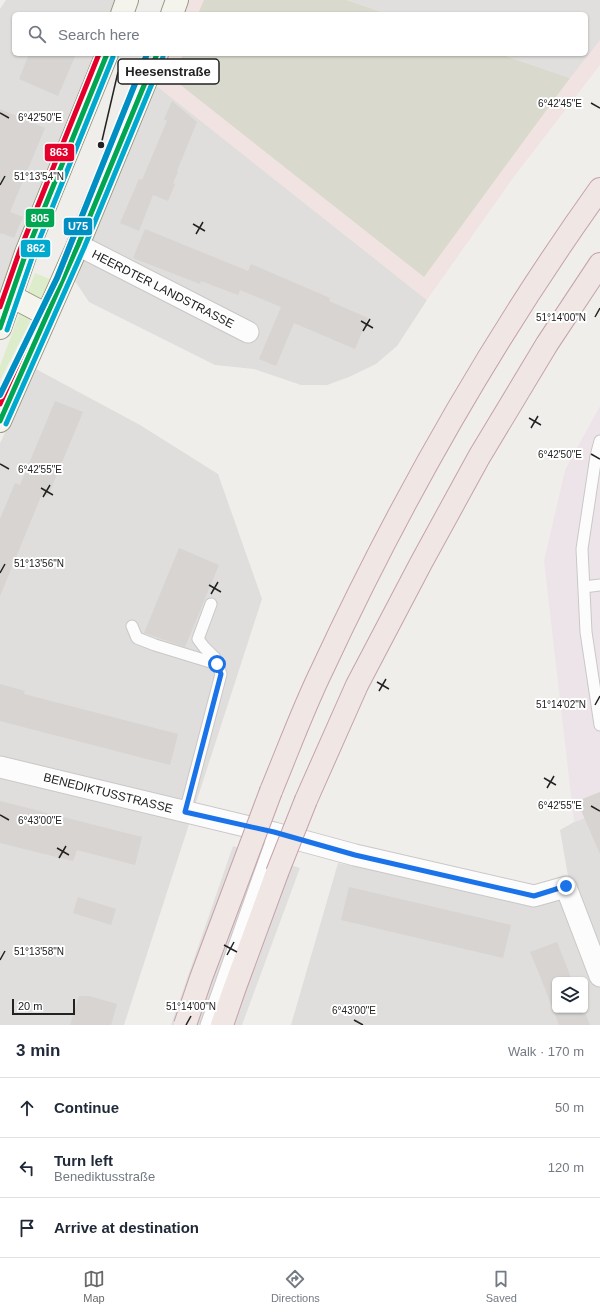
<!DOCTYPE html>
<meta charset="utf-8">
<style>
body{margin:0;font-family:Helvetica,sans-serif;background:#f6f6f7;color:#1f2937}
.controls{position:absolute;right:12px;bottom:12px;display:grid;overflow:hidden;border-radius:6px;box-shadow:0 1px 3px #0004}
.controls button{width:36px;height:36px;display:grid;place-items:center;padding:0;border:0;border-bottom:1px solid #e0e1e3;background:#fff;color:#1f2937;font:20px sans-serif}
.scale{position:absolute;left:12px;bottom:10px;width:63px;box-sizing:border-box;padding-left:4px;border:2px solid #222;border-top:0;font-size:11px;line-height:14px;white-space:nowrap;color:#222;-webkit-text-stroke:3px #fff;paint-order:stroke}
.stop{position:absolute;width:12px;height:12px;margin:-9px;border:3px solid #1a73e8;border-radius:50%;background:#fff}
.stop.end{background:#1a73e8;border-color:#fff;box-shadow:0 1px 4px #0008}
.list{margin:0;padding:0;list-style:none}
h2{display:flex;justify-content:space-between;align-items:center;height:52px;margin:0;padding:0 16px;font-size:17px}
h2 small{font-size:13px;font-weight:400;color:#747a83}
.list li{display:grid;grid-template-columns:26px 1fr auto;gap:12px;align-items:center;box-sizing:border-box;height:60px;padding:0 16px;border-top:1px solid #e0e1e3}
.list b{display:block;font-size:15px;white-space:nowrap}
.list p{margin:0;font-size:13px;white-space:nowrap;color:#747a83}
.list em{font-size:13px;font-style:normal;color:#747a83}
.icon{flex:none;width:22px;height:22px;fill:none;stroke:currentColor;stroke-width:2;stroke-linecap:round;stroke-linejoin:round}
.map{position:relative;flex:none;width:600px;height:1025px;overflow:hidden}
.search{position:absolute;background:#fff;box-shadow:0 1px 3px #0004;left:12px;right:12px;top:12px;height:44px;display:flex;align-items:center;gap:10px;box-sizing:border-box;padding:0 14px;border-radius:6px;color:#747a83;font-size:15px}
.sheet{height:232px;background:#fff}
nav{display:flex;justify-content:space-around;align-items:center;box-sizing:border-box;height:56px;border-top:1px solid #e0e1e3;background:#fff;font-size:11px;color:#747a83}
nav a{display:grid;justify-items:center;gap:2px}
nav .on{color:#6a6968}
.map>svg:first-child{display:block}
</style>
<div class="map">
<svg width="600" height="1025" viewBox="0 0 600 1025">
<rect width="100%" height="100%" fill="#f0eeeb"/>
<!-- residential -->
<path fill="#dfdedc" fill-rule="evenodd" d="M6,0H119L114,14H14V54H101L0,299V9Z
M157,86L427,300L397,346L376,364L349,377L327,385H301L254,369L215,365L89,302L75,281L100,214Z
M36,369L140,425L218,474L262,599L124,1025H0V443Z
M600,812V1025H291L338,863L542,904L571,893L560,830L574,822ZM555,980H585V1010H555Z"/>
<!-- commercial -->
<path fill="#f1e3e1" d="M190,0H600V65L513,178L427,300L157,86L169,54H586V14H184Z"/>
<!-- industrial -->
<path fill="#ede4e9" d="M600,406V812L574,822L544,561L565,470Z"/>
<!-- construction -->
<path fill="#d9d9cd" d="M204,0H347L387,14H198Z
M183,54H500L570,78L424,277L173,79Z"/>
<!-- grass -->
<path fill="#ddeccb" d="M35,273L52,280L44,297L40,302L27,294Z
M20,312L27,313L30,322L0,380V366Z"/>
<!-- parking -->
<path fill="#e0dfde" d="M348,0H600V40L570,78L501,54H586V14H387Z
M233,846L300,868L242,1025H171Z"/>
<!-- building -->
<path fill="#d7d4d2" d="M29,54H76L58,96L19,79Z
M172,101L197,122L177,171L178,172L173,183L175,184L168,201L153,195L139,231L120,223L139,179L142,180L167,121L164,119Z
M0,109L45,128L10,212L23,217L14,238L1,233L0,235Z
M145,229L248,271L251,264L330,298L329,301L368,318L355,349L294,323L276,366L259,359L281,307L240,290L238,295L201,281L200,284L133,258Z
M55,401L83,412L48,496L42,494L0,596V519L15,483L20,485Z
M179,548L219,565L185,647L144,633Z
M0,684L25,691L24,694L178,734L170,765L0,721Z
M600,792V854L577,801Z
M0,801L142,837L135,865L77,850L73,861L0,843Z
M349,887L511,925L503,958L341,920Z
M78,897L116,909L111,925L73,913Z
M557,942L572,980H555V1010H584L590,1025H559L540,976L530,952Z
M79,996H89L117,1004L111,1025H70Z"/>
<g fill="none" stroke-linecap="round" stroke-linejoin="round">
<defs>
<path id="service" d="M600,441L596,456L582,549L586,632L600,725
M584,587L600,585
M132,626L137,638L155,645L217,664
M185,812L221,674L215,658L204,647L198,639L211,604
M206,1025L274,833"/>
<path id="minor" d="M78,245L248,332
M0,767L274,833L355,855L534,896L566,887L600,976"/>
<path id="secondary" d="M122,14L127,0
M172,14L177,0
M11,296L47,315
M0,328L26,253L107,54
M0,421L78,245L157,54"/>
<path id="trunk" d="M271,791C288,750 303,709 322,670C400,502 492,340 600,189
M306,800L357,685L421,563L479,457L547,344L600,264
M222,1025L234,990L277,873"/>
</defs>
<!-- service casing -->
<use href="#service" stroke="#c9c8c7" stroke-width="13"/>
<!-- minor casing -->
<use href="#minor" stroke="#c9c8c7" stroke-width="23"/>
<!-- secondary casing -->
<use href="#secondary" stroke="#999a82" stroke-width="24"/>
<!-- trunk casing -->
<use href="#trunk" stroke="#c5a2ac" stroke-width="24"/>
<!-- service -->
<use href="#service" stroke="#fdfcfc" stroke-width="11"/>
<!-- minor -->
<use href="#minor" stroke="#fdfcfc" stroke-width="21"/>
<!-- secondary -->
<use href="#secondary" stroke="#f4f4ed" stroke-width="22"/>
<!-- trunk -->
<use href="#trunk" stroke="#f0e6e4" stroke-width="22"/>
<defs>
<path id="trunk-bridge" d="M277,873L306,800
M185,1025L201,978L271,791"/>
</defs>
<!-- trunk-bridge casing -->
<use href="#trunk-bridge" stroke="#c5a2ac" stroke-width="24" stroke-linecap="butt"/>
<!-- trunk-bridge -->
<use href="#trunk-bridge" stroke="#f0e6e4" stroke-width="22"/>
<defs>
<path id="bus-1" d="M0,328L26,253L107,54
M0,421L78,245L157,54"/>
<path id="bus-2" d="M7,330L33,255L113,57
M6,424L84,248L163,57"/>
<path id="bus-3" d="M0,307L20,250L99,54
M0,404L72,242L149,54"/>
</defs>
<!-- bus-1 casing -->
<use href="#bus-1" stroke="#fff" stroke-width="8"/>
<!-- bus-2 casing -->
<use href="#bus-2" stroke="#fff" stroke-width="8"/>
<!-- bus-3 casing -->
<use href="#bus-3" stroke="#fff" stroke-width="8"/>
<!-- bus-1 -->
<use href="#bus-1" stroke="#00a651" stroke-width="5"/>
<!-- bus-2 -->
<use href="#bus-2" stroke="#00a9ce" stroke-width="5"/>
<!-- bus-3 -->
<use href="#bus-3" stroke="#e4002b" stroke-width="5"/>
<defs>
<path id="metro-1" d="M0,395L57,278L147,54"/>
</defs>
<!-- metro-1 casing -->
<use href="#metro-1" stroke="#fff" stroke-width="9"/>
<!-- metro-1 -->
<use href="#metro-1" stroke="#008fc2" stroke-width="6"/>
</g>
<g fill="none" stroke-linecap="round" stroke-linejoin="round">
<!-- route -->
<path stroke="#1a73e8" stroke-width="5" d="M217,664L221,674L185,812L274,832L355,855L534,896L566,886"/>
</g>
<!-- ticks -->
<path fill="none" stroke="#222" stroke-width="1.5" d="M591,103L600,108M0,113L9,118M0,185L5,176M193,224L205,231M196,234L203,222M595,317L600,308M361,321L373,328M363,331L370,319M529,418L541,425M531,428L538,416M591,454L600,459M0,464L9,469M41,488L53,495M43,497L50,485M0,573L5,564M209,585L221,592M211,594L218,582M377,682L389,689M379,691L386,679M595,705L600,696M544,778L556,785M547,788L554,776M591,806L600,811M0,815L9,820M57,848L69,855M59,858L66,846M224,945L237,952M227,955L234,942M0,960L5,951M354,1020L363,1025M186,1025L191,1016"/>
<g text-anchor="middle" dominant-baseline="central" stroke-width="4" stroke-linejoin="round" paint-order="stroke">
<!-- street labels -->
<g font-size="12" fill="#222" stroke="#fff">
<text transform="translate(163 289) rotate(27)">HEERDTER LANDSTRASSE</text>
<text transform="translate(108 793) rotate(14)">BENEDIKTUSSTRASSE</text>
</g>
</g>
<g font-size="10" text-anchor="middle" fill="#222" stroke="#fff" stroke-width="4" stroke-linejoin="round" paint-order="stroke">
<text x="560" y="107">6°42'45"E</text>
<text x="40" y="121">6°42'50"E</text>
<text x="39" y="180">51°13'54"N</text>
<text x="561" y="321">51°14'00"N</text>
<text x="560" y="458">6°42'50"E</text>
<text x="40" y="473">6°42'55"E</text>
<text x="39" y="567">51°13'56"N</text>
<text x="561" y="708">51°14'02"N</text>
<text x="560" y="809">6°42'55"E</text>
<text x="40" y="824">6°43'00"E</text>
<text x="39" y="955">51°13'58"N</text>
<text x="191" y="1010">51°14'00"N</text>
<text x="354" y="1014">6°43'00"E</text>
</g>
<!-- callouts -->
<path fill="none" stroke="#222" stroke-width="1.5" d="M101 145L118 72"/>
<circle fill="#222" stroke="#fff" stroke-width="1.5" cx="101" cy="145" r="4"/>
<rect fill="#fff" stroke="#222" stroke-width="1.5" x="118" y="59" width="101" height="25" rx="4"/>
<g font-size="13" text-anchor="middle" font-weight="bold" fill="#222">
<text x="168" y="76">Heesenstraße</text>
</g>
<g stroke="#fff" stroke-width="1.5">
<rect x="44" y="143" width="31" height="19" rx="4" fill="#e4002b"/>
<rect x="25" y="208" width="30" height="20" rx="4" fill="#00a651"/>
<rect x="63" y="217" width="30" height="19" rx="4" fill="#008fc2"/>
<rect x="20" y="239" width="31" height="19" rx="4" fill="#00a9ce"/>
</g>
<g font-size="11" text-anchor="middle" font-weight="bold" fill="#fff">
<text x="59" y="156">863</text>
<text x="40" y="222">805</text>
<text x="78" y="230">U75</text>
<text x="36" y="252">862</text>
</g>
</svg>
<div class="controls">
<button><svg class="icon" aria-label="layers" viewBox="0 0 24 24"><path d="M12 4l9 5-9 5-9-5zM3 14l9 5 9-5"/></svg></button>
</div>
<div class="scale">20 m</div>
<div class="stop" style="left:217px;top:664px"></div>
<div class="stop end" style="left:566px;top:886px"></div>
<div class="search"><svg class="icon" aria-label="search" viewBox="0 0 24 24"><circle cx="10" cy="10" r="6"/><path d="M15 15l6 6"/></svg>Search here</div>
</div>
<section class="sheet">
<h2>3 min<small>Walk · 170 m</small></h2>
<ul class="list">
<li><svg class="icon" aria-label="ahead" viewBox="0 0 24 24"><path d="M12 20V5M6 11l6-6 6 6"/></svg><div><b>Continue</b></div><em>50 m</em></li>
<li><svg class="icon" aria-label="left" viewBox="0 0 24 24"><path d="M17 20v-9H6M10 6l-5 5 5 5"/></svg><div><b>Turn left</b><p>Benediktusstraße</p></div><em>120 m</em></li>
<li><svg class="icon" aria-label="arrive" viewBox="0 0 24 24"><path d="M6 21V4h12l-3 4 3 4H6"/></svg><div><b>Arrive at destination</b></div></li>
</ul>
</section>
<nav>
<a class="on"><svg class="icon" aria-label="map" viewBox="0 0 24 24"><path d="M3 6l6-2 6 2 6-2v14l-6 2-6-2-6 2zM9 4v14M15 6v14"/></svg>Map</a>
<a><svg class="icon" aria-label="directions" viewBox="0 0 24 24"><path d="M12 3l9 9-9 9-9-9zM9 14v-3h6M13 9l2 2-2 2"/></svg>Directions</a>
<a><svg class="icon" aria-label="saved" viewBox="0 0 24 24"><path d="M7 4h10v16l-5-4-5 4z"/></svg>Saved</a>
</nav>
